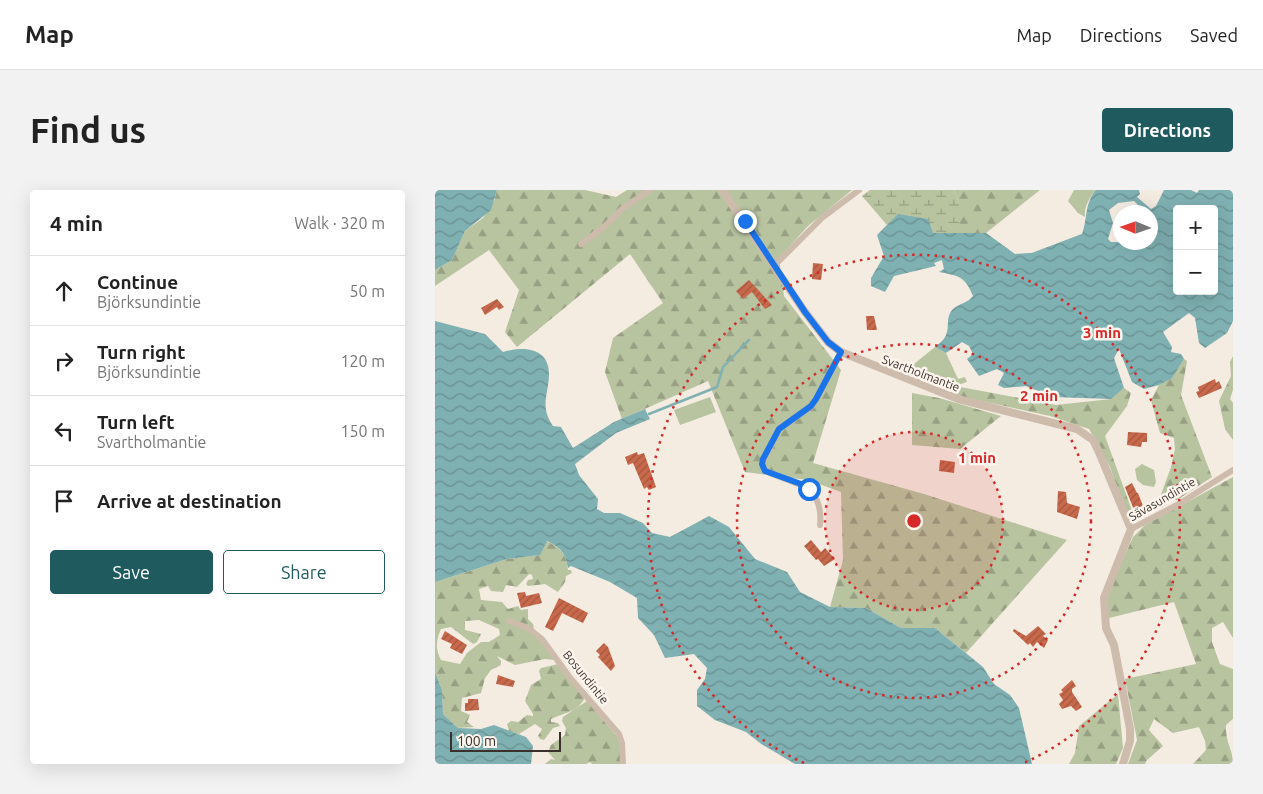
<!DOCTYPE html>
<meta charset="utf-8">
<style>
body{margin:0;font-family:Ubuntu,sans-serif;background:#f2f2f2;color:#222}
.controls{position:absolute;right:15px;top:15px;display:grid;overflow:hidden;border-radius:5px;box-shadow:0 5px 20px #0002}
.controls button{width:45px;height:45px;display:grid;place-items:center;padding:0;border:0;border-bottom:1px solid #e0e0e0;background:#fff;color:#222;font:25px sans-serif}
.compass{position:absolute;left:678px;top:15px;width:45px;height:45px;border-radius:50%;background:#fff;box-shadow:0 5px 20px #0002;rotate:272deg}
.scale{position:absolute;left:15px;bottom:12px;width:111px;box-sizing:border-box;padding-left:5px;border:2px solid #3b302b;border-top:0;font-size:14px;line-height:18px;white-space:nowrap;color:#3b302b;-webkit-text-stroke:4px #fbf5ee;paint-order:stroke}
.stop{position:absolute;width:15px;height:15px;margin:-11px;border:4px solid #1a73e8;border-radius:50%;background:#fff}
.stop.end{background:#1a73e8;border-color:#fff;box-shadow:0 1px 5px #0008}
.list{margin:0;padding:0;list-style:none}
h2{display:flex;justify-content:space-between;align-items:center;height:65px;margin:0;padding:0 20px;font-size:21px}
h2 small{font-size:16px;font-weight:400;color:#767676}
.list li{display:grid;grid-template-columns:32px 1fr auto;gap:15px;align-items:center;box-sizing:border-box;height:70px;padding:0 20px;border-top:1px solid #e0e0e0}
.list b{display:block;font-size:19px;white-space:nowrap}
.list p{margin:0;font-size:16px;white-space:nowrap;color:#767676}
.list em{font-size:16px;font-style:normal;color:#767676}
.actions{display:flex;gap:10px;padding:15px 20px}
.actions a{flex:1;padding:11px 0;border:1px solid #1f5a5e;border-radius:5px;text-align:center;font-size:18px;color:#1f5a5e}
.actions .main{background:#1f5a5e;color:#fff}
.icon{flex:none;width:28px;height:28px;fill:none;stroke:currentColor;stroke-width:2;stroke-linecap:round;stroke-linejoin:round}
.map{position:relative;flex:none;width:798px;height:574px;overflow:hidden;border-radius:5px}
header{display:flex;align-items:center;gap:30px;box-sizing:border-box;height:70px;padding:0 25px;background:#fff;border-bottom:1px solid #e0e0e0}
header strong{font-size:24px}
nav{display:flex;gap:28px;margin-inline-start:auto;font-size:18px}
.intro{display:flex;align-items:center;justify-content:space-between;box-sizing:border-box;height:120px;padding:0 30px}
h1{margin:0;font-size:35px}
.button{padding:12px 22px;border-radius:5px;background:#1f5a5e;color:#fff;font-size:18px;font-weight:700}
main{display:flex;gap:30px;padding:0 30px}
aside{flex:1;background:#fff;border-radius:5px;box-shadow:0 5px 20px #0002}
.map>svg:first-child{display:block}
</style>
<header>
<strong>Map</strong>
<nav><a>Map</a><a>Directions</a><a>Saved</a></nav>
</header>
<div class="intro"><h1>Find us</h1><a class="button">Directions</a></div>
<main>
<aside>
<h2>4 min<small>Walk · 320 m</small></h2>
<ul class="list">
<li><svg class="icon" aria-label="ahead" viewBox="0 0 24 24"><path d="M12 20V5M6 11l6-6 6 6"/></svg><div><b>Continue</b><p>Björksundintie</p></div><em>50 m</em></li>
<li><svg class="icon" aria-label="right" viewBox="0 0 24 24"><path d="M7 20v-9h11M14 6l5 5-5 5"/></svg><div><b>Turn right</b><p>Björksundintie</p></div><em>120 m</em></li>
<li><svg class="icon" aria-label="left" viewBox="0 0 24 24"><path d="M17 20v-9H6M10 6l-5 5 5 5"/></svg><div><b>Turn left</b><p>Svartholmantie</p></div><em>150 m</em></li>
<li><svg class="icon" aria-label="arrive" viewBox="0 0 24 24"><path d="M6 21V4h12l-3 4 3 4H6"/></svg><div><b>Arrive at destination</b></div></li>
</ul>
<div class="actions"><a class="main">Save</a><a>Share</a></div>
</aside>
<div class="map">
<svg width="798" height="574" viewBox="0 0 798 574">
<defs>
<pattern id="forest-firs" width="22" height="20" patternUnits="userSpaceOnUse" patternTransform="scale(1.25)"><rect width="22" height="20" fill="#b8c4a0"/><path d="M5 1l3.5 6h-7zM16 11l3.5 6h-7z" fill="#97a083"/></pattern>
<pattern id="wetland-marsh" width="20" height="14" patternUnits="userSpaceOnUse" patternTransform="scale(1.25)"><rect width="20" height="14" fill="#b8c4a0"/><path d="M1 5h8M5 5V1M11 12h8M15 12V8" fill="none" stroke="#97a083"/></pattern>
<pattern id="water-waves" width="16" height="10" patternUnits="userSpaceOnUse" patternTransform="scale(1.25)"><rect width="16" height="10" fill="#7fb0b2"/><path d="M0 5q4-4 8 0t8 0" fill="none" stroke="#699091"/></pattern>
<pattern id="building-hatch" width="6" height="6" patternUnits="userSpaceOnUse" patternTransform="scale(1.25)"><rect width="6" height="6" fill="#c8694b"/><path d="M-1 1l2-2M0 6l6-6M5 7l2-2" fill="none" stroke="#a4573f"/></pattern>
</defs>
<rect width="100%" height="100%" fill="#f4ebe1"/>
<!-- green -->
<path fill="#b8c4a0" d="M639,0H661C654,8 649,17 650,27L643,23L633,11Z
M500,157L511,163L523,189L530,187L532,192L520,196L475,184L479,174Z
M275,207L281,222L245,235L239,220Z
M707,274L719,280L721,292L719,297L708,295L702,290L700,279Z"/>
<!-- forest -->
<path fill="url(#forest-firs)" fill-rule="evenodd" d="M62,0H150L181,7L192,0H417L373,36L344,68L349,106L406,180L378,273L489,304L632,350L531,463L500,438H466L431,418L395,417L408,370L406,302L373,290L310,282L273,191L187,229L170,182L178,148L228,113L195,64L82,157L70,142L84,100L54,60L0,96V80L17,70L30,41L48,28L59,11Z
M519,0H605L551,43L524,45V13Z
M798,166V200L795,209L798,213V250L790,239L784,211L796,186L795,172Z
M749,169L752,171L746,205L777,287L742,310H724L736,277L740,259L739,248L725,243L716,210L724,195L737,187Z
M520,196L621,215L676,209L689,198L696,203L692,216L670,246L700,329L694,332L675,277L654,239L615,226L515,204Z
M477,203L504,208L566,226L525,259L477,255Z
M798,287V448L788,432L777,438V452L785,474L798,479V529L791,535C790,552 798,559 798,574H758L771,560L770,551L764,537L738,543L719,529L714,540L728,556L712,570L710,574H693L702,550L690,489L761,474L739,412L674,428L671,416L673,403L698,347L710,335Z
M111,351C126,358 131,363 133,380H136L137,383L131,386L130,392L123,402L110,394L93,396L91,394L93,390L98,389L97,385L94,384L82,397L71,395L68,402L56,401L53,396L44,399L46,410L67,412L73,419L83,416L86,420L93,419V429L98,434L99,439L120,470L110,469L80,475L62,466L66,471V475L56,480L50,488L46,503L27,508L26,521L35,525L32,532L39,537L23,538L8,524L7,500L0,482V392L72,369L104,365ZM44,430L64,439L65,445L54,452H46L32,463L25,474L6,470C0,459 1,450 6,439L16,437L38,454L42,452L46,444L30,440V431Z
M123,474L150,507C144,522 128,523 116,529V532L123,533L125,536L118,538L109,550L105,549L103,546L107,539L100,534L84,544L74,541L72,534L76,531L83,532L92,525L98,526V524L90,511L96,495L106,489L104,481L106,478Z
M683,504L688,558L681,574H634L640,563L644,536Z
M152,511L185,550L186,574H157L155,572L151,574H110L116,569L120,570L113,562L116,555L130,545L131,538L127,531L128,527Z"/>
<!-- wetland -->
<path fill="url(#wetland-marsh)" d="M435,0H519L524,13V44L551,43L579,64L597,63L647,44L649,40L655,43L604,80L498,43L448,39L452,35L427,6Z"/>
<!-- water -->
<path fill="url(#water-waves)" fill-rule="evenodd" d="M0,0H62L56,20L30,41L17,70L0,80Z
M661,0H704L705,4L702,7L716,19L721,16L729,0H756L762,3L764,0H798V131L792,143L770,158L764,153L760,128L754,123L728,142L737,157L736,162L746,164L749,169L737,188L724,195L709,199L697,192L684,159L679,168L689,198L676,209L618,207L591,196L569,198L563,195L569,183L562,179L544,186L532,169L538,164L534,156L527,152L511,163L500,157C504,154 509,150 511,145C515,136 510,127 518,119C525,113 533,113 538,106C530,86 524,86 504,82L509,79L507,70L499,73L501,76L459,86L450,102L436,96V88L449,66L442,45L463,24L493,29L498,43H551L580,64L597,63L647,44C653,28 649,14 661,0ZM699,11L706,18V22H716V52H676L673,49L678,33L674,20L683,13ZM742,19H779V101H742Z
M0,131L50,144L68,162C87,156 114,157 114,184C114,204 104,216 118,236L126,237L138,258L179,232L210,219L215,229L181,243L140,274L144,285L163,309L162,319L169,323H185L208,333L217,343L235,347L274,326L294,337L320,369L352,382L365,402L395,417L431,418L466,438H500L548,477L559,494L575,505L584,518L597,574H360L325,553L311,542L280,530L262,516V500L270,489L272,478L259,464L230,468L219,445L203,428L202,408L175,392L136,376L133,378C130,362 126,358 112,351L105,365L72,369L0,392Z
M0,482L7,500L8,524L23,538L46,539L59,535L91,547L98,556L96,574H0Z"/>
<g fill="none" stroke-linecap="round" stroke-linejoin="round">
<!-- stream -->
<path stroke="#7fb0b2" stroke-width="2.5" d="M214,224L282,197L288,177L314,150"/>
</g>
<!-- building -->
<path fill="url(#building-hatch)" d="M378,73L388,74L386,90L377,89Z
M314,90L337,115L330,119L317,102L308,109L301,101Z
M62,109L69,117L64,120L62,117L50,125L46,118Z
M431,126H439L442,140H432Z
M780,189L781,193L784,191L787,198L764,208L761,202L764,201L763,197Z
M693,242L712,243V252H707L706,257L692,255Z
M202,262L203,265L209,263L221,297L214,300L212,297L209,299L198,273L193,275L190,267Z
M505,270L520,272L519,283L504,281Z
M697,293L702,303H703L708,316L699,320L690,297Z
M623,301L631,302L632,313L645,317L642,329L622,322Z
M376,350L386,362L390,358L400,369L389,376L383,369L381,370L369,356Z
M90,402L91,406L104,403L107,413L86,418L82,403Z
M124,408L153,423L148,433L127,423L118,441L110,437Z
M603,436L611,444L608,446L613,450L609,458L602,452L598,457L595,453L593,455L578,441L579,439L591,446Z
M10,441L32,455L27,464L15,458L17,454L6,449Z
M169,453L173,457L180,476L176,481L163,467L165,465L161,461Z
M63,485L80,491L78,497L61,494Z
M637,490L641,496L637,499V502L647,517L641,521L636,516L627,519L624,514L628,510L624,504L628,502L626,500Z
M33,509H43L44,520L30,521V513H33Z"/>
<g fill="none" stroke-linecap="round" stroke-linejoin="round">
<!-- minor -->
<path stroke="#cdbbac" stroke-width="6" d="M146,54L169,37L188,18L215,0
M340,75L388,27L424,0
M385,335C389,294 360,295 331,281L327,274L344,239L377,216L381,209L406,162
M696,339L742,315L798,280
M74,431L93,438L107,449L136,489L184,544L187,553L188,574"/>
<!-- tertiary -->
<path stroke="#cdbbac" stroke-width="8" d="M287,0L370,122L393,152L406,162L523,209L642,239L658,250L663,260L696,339L669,408L671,438L679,455L695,539V551L688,574"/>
</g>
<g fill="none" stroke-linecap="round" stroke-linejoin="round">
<!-- route -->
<path stroke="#1a73e8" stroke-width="6" d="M310,31L370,122L393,152L406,162L381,209L376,216L344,239L328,269L327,274L330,281L366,294L374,299"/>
</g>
<!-- distance rings -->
<circle cx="479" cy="331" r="89" fill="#d62828" fill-opacity=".12"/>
<g fill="none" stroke="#d62828" stroke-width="2.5" stroke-dasharray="2.5 5">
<circle cx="479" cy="331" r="89"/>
<circle cx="479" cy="331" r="177"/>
<path d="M369 573A266 266 0 1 1 589 573"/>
</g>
<g text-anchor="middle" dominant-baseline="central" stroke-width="5" stroke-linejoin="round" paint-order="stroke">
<!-- street labels -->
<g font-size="12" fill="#3b302b" stroke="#fbf5ee">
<text transform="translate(486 183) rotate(21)">Svartholmantie</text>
<text transform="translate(727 309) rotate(-30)">Sävasundintie</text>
<text transform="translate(151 487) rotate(51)">Bosundintie</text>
</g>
</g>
<circle cx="479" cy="331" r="8" fill="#d62828" stroke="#fbf5ee" stroke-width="2.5"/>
<g font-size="15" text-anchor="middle" font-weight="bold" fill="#d62828" stroke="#fbf5ee" stroke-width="5" stroke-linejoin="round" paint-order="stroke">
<text x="667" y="148">3 min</text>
<text x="604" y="211">2 min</text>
<text x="542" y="273">1 min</text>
</g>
</svg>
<div class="controls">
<button>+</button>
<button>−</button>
</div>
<svg class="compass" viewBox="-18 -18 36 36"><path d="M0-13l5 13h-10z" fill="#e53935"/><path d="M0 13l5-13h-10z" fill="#767676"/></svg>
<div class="scale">100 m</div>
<div class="stop" style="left:374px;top:299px"></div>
<div class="stop end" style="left:310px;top:31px"></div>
</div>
</main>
